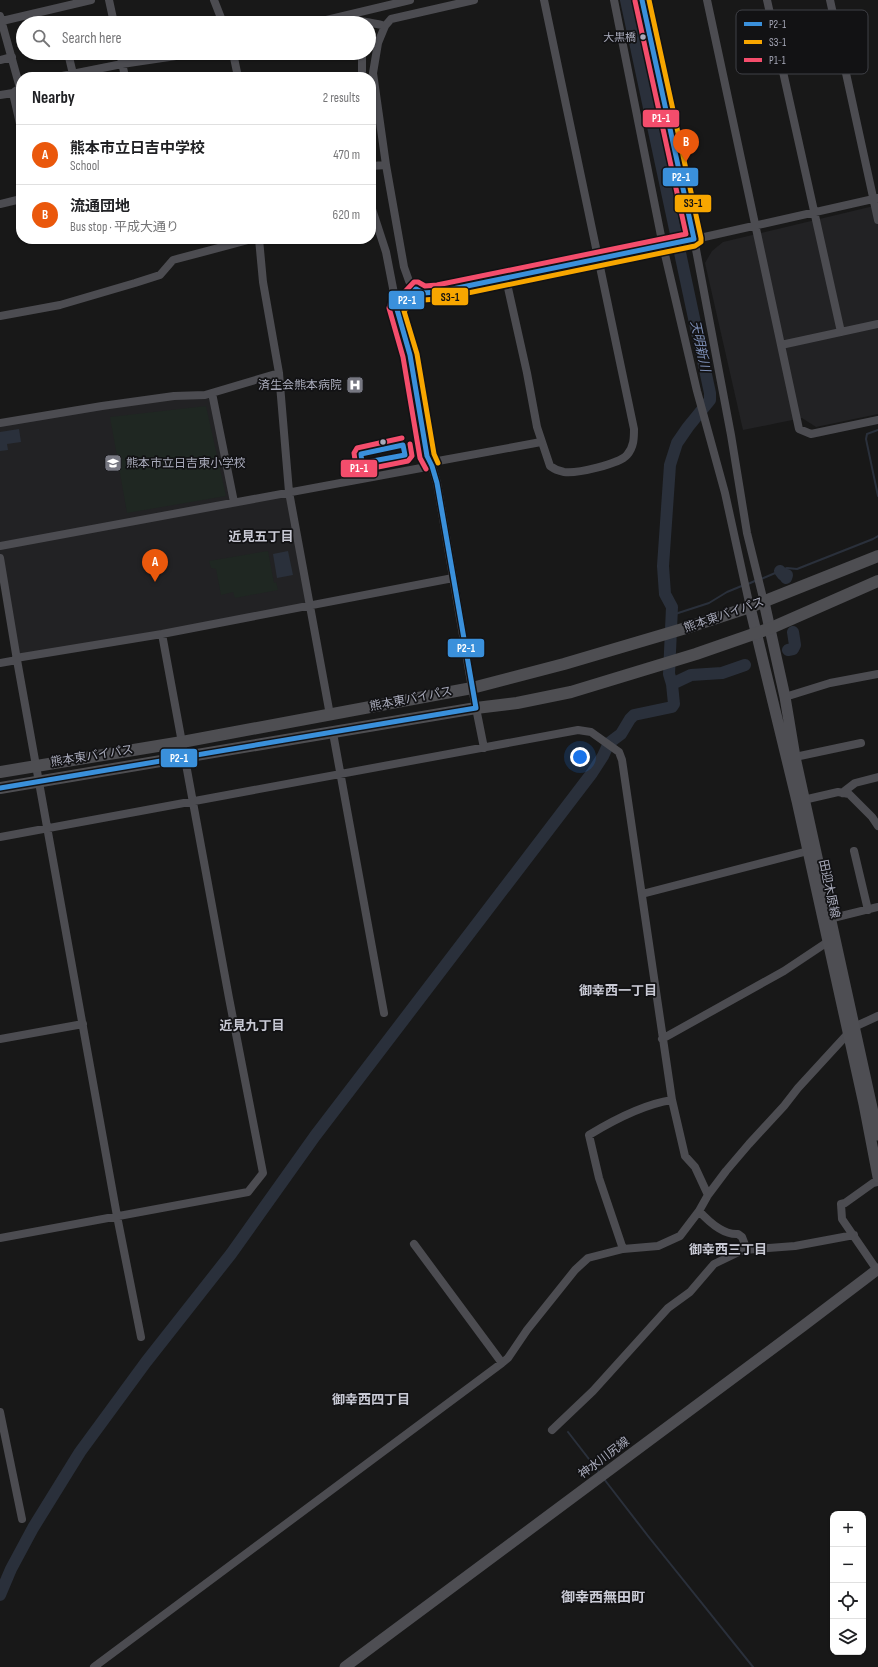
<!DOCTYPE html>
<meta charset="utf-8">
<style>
body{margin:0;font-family:"Sofia Sans Condensed","Noto Sans JP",sans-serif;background:#f2f2f2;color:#202124}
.controls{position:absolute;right:12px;bottom:12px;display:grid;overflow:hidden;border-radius:8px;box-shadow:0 1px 3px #0004}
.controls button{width:36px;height:36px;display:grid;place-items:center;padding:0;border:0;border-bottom:1px solid #e0e0e0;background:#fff;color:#202124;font:20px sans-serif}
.you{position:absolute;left:580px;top:757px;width:14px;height:14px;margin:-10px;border:3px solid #fff;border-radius:50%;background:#1a73e8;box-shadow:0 0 0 6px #1a73e833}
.badge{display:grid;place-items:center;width:26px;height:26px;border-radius:50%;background:#ea580c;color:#fff;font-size:13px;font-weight:700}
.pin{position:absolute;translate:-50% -33px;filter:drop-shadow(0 1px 2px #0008)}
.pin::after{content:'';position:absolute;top:21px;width:14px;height:12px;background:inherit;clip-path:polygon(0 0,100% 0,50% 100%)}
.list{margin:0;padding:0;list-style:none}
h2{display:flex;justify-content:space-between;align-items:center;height:52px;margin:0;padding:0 16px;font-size:17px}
h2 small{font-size:13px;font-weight:400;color:#757577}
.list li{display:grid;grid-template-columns:26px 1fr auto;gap:12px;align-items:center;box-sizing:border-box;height:60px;padding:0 16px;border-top:1px solid #e0e0e0}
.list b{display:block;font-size:15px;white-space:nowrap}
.list p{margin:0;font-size:13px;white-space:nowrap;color:#757577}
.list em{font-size:13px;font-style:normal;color:#757577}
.icon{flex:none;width:22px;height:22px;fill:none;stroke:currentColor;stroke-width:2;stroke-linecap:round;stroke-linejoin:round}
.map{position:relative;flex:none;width:878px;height:1667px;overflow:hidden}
.search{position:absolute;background:#fff;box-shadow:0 1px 3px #0004;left:16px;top:16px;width:360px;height:44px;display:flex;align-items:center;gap:10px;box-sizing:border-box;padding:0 14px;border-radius:22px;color:#757577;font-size:15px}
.panel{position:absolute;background:#fff;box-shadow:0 1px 3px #0004;left:16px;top:72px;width:360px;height:172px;border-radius:16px}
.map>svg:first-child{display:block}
</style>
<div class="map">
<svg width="878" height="1667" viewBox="0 0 878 1667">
<rect width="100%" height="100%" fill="#181818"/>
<!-- built -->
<path fill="#222224" d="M878,205V414L816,427L802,418L743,430L705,263L712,251L723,242Z
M212,393L234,502L289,492L310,606L16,658L0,558V423Z"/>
<!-- green -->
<path fill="#1f2722" d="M206,406L226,496L127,513L110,417Z
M268,551L274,583L276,582L278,590L235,598L233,592L221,595L216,569L211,568L209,561Z"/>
<!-- water -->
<path fill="#2a303b" d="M19,429L21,442L7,444L8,450L0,451V432Z
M288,551L293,575L277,578L273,554Z"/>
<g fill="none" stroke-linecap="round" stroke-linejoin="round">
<!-- stream -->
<path stroke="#2a303b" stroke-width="2" d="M878,430L867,434L866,439L878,496
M761,579L787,568L797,569L873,539L878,536
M748,584L757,580
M672,615L709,603L727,592L744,585
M568,1432L599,1472
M604,1479L648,1536L753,1667"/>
<!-- river -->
<path stroke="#2a303b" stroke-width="12" d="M626,0L710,393V400L688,427L677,443L670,465L663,566L665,594L672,607L669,674L672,684
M780,571L783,575H787L786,578
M788,650L793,649L795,645L793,632
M0,1595L11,1569L33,1528L80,1452L146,1362L231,1254L315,1136L592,773L603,756L609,743L621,734L630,719L634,715L672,707L674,704L672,684L691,675L722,673L745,665"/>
<!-- minor -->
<path stroke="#4c4c51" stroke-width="8" d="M109,0L114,23
M214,0L223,23
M474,0L391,19L385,26L378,43L373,73L386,165L404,267L409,281L416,289L423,293L438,292L673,244L878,198
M614,0L663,246L697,391L725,493L750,607
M642,0L694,239L731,435L747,533L764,602
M707,0L799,429L811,434L878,420
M767,0L841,332
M830,0L878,220
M0,16L20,88
M346,16C357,22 372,22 385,26
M2,21L91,0
M314,23L410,0
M68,53L73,74
M120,53L125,77
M233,53L238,77
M0,60L12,57
M57,77L122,64L196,53
M362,77V53
M13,93L21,128
M0,95L13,93L17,90
M371,166L386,165
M0,204L21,199
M371,206L386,252L399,319L410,355L427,456L432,466L437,483L472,688L484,748
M259,239L263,282L279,373L289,492L330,715
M506,279L527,373L537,427L550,466C554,469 559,471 564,472C576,474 619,464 627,455C634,447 634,438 634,429L544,0
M396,306L403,304L416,289
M0,316L60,305L135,283L160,275L173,260L252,239
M781,345L878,324
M212,393L234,502
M0,423L102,406L174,396L205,395L279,373
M0,546L432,466L438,461L541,442
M0,558L17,660L117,1216L141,1337
M16,658L162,634L453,578
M0,663L17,660
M785,697L830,683L878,674
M333,733L384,1013
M795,757L861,743
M842,793L855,783L878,777
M799,801L838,792L849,794L872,817L878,826
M0,837L578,730L591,732L619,752L622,760L672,1100L685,1156L695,1167L708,1195
M854,851L868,910
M642,894L812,850
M825,920L878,907
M0,1039L83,1024
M662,1039L784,971L832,939
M699,1211C709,1222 724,1235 738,1234L742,1237L747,1250
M0,1238L248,1192L263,1173L229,998L162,634
M414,1244L502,1363
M623,1249L599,1178L589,1135C612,1121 645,1104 672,1100
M877,1270L842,1219L841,1204L845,1203L873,1183L878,1182
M0,1412L22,1519
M552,1430L593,1391L668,1308L690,1292L714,1264L743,1250L795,1246L854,1235
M94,1667L502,1363L508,1358L527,1330L575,1270L588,1258L623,1249L658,1246L680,1236L699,1211L708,1195L726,1171L749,1144L784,1106L798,1088L854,1027L878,1016"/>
<!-- major -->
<path stroke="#4e4e53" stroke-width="11" d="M764,602L785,697L795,757L878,1135
M750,607L797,801L864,1104L878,1177
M345,1667L803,1326L878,1269"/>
<!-- highway -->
<path stroke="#4e4e52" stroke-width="12" d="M0,772L182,742L472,688L564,664L686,628L750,607L878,556
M0,788L476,708L517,703L571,692L696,654L771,628L878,581"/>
<defs>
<path id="bus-1" d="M403,445L405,455L362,463L361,454Z
M0,788L476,708L437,483L432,466L427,456L410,355L396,306L403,304L416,289L423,293L438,292L694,239L642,0"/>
<path id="bus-2" d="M438,463L434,454L417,354L404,311L418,298L423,300L439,299L695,246L701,242V238L649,0"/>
<path id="bus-3" d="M402,438L357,448L354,453L356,467L363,470L408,461L412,456L410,444
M426,469L420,458L403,357L389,308L391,301L399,298L414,282H418L425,286L437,285L686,234L635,1"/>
</defs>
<!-- bus-1 casing -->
<use href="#bus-1" stroke="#121214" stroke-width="8"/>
<!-- bus-2 casing -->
<use href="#bus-2" stroke="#121214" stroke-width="8"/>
<!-- bus-3 casing -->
<use href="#bus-3" stroke="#121214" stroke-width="8"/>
<!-- bus-1 -->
<use href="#bus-1" stroke="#3a90db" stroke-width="5"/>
<!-- bus-2 -->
<use href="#bus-2" stroke="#f7a600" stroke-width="5"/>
<!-- bus-3 -->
<use href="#bus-3" stroke="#f44d6c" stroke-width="5"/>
</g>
<!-- icons -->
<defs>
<symbol id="hospital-square" viewBox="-11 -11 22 22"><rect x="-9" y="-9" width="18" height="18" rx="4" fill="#767781" stroke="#121214"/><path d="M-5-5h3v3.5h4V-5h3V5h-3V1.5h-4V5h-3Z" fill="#fff"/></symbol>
<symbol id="school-square" viewBox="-11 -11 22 22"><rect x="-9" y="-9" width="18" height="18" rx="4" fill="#767781" stroke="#121214"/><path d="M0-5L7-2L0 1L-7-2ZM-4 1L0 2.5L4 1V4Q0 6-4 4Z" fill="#fff"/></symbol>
</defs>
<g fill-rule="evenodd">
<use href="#hospital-square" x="345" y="375" width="20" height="20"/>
<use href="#school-square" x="103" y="453" width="20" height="20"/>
</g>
<!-- markers -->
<g fill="#a8aaba" stroke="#121214" stroke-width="1.5">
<circle cx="643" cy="37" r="3.5"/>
<circle cx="383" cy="442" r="3.5"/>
</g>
<g text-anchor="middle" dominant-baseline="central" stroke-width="3.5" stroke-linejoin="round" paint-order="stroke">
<!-- bus labels -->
<g font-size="11" fill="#a8aaba" stroke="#121214" text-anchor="end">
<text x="636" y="37">大黒橋</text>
</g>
<!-- poi labels -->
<g font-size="12" fill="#a8aaba" stroke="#121214" text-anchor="end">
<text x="342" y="385">済生会熊本病院</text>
<text x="126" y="463" text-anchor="start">熊本市立日吉東小学校</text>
</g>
<!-- street labels -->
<g font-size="12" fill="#a8aaba" stroke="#121214">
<text transform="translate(724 615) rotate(-19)">熊本東バイパス</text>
<text transform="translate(411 699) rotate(-11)">熊本東バイパス</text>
<text transform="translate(92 756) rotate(-9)">熊本東バイパス</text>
<text transform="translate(829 889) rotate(78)">田迎木原線</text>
<text transform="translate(604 1458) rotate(-37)">神水川尻線</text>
</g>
<!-- water labels -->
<g font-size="13" font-style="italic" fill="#7d8fb7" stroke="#121214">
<text transform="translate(700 346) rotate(78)">天明新川</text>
</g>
<!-- neighbourhood labels -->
<g font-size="13" font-weight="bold" fill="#c9cad5" stroke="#121214">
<text x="261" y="537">近見五丁目</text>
<text x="618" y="991">御幸西一丁目</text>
<text x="252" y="1026">近見九丁目</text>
<text x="728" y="1250">御幸西三丁目</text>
<text x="371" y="1400">御幸西四丁目</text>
</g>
<!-- quarter labels -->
<g font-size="14" font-weight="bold" fill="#c9cad5" stroke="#121214">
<text x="603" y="1597">御幸西無田町</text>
</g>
</g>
<!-- legend -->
<rect x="736" y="10" width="132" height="64" rx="6" fill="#121214" stroke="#3f4046" stroke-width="1"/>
<rect x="744" y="22" width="18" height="4" fill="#3a90db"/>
<rect x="744" y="40" width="18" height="4" fill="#f7a600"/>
<rect x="744" y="58" width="18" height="4" fill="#f44d6c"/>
<g font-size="11" fill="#a8aaba">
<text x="769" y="28">P2-1</text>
<text x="769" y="46">S3-1</text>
<text x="769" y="64">P1-1</text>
</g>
<g stroke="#121214" stroke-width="1.5">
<rect x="642" y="109" width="38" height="19" rx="4" fill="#f44d6c"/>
<rect x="662" y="167" width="37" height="20" rx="4" fill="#3a90db"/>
<rect x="674" y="194" width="38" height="19" rx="4" fill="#f7a600"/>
<rect x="431" y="287" width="38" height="19" rx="4" fill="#f7a600"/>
<rect x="388" y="290" width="37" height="20" rx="4" fill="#3a90db"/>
<rect x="340" y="459" width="38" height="19" rx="4" fill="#f44d6c"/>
<rect x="447" y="638" width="38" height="20" rx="4" fill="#3a90db"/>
<rect x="160" y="748" width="38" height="20" rx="4" fill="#3a90db"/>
</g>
<g font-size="11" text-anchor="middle" font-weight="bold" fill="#fff">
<text x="661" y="122">P1-1</text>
<text x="681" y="181">P2-1</text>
<text x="407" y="304">P2-1</text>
<text x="359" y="472">P1-1</text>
<text x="466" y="652">P2-1</text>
<text x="179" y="762">P2-1</text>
</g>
<g font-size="11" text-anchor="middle" font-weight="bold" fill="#111">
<text x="693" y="207">S3-1</text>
<text x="450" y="301">S3-1</text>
</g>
</svg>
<div class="controls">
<button>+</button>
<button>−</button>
<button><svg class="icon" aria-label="locate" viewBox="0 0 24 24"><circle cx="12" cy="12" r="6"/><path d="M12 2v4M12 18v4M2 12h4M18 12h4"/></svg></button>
<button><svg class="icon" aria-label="layers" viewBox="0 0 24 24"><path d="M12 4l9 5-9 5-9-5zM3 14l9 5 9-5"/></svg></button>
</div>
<div class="you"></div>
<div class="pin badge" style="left:155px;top:582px">A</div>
<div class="pin badge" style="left:686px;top:162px">B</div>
<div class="search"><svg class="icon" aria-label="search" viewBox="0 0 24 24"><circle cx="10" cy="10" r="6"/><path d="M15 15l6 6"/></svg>Search here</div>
<section class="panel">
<h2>Nearby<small>2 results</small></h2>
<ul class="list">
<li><span class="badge">A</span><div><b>熊本市立日吉中学校</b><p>School</p></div><em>470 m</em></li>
<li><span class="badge">B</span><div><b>流通団地</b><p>Bus stop · 平成大通り</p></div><em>620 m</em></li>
</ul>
</section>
</div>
